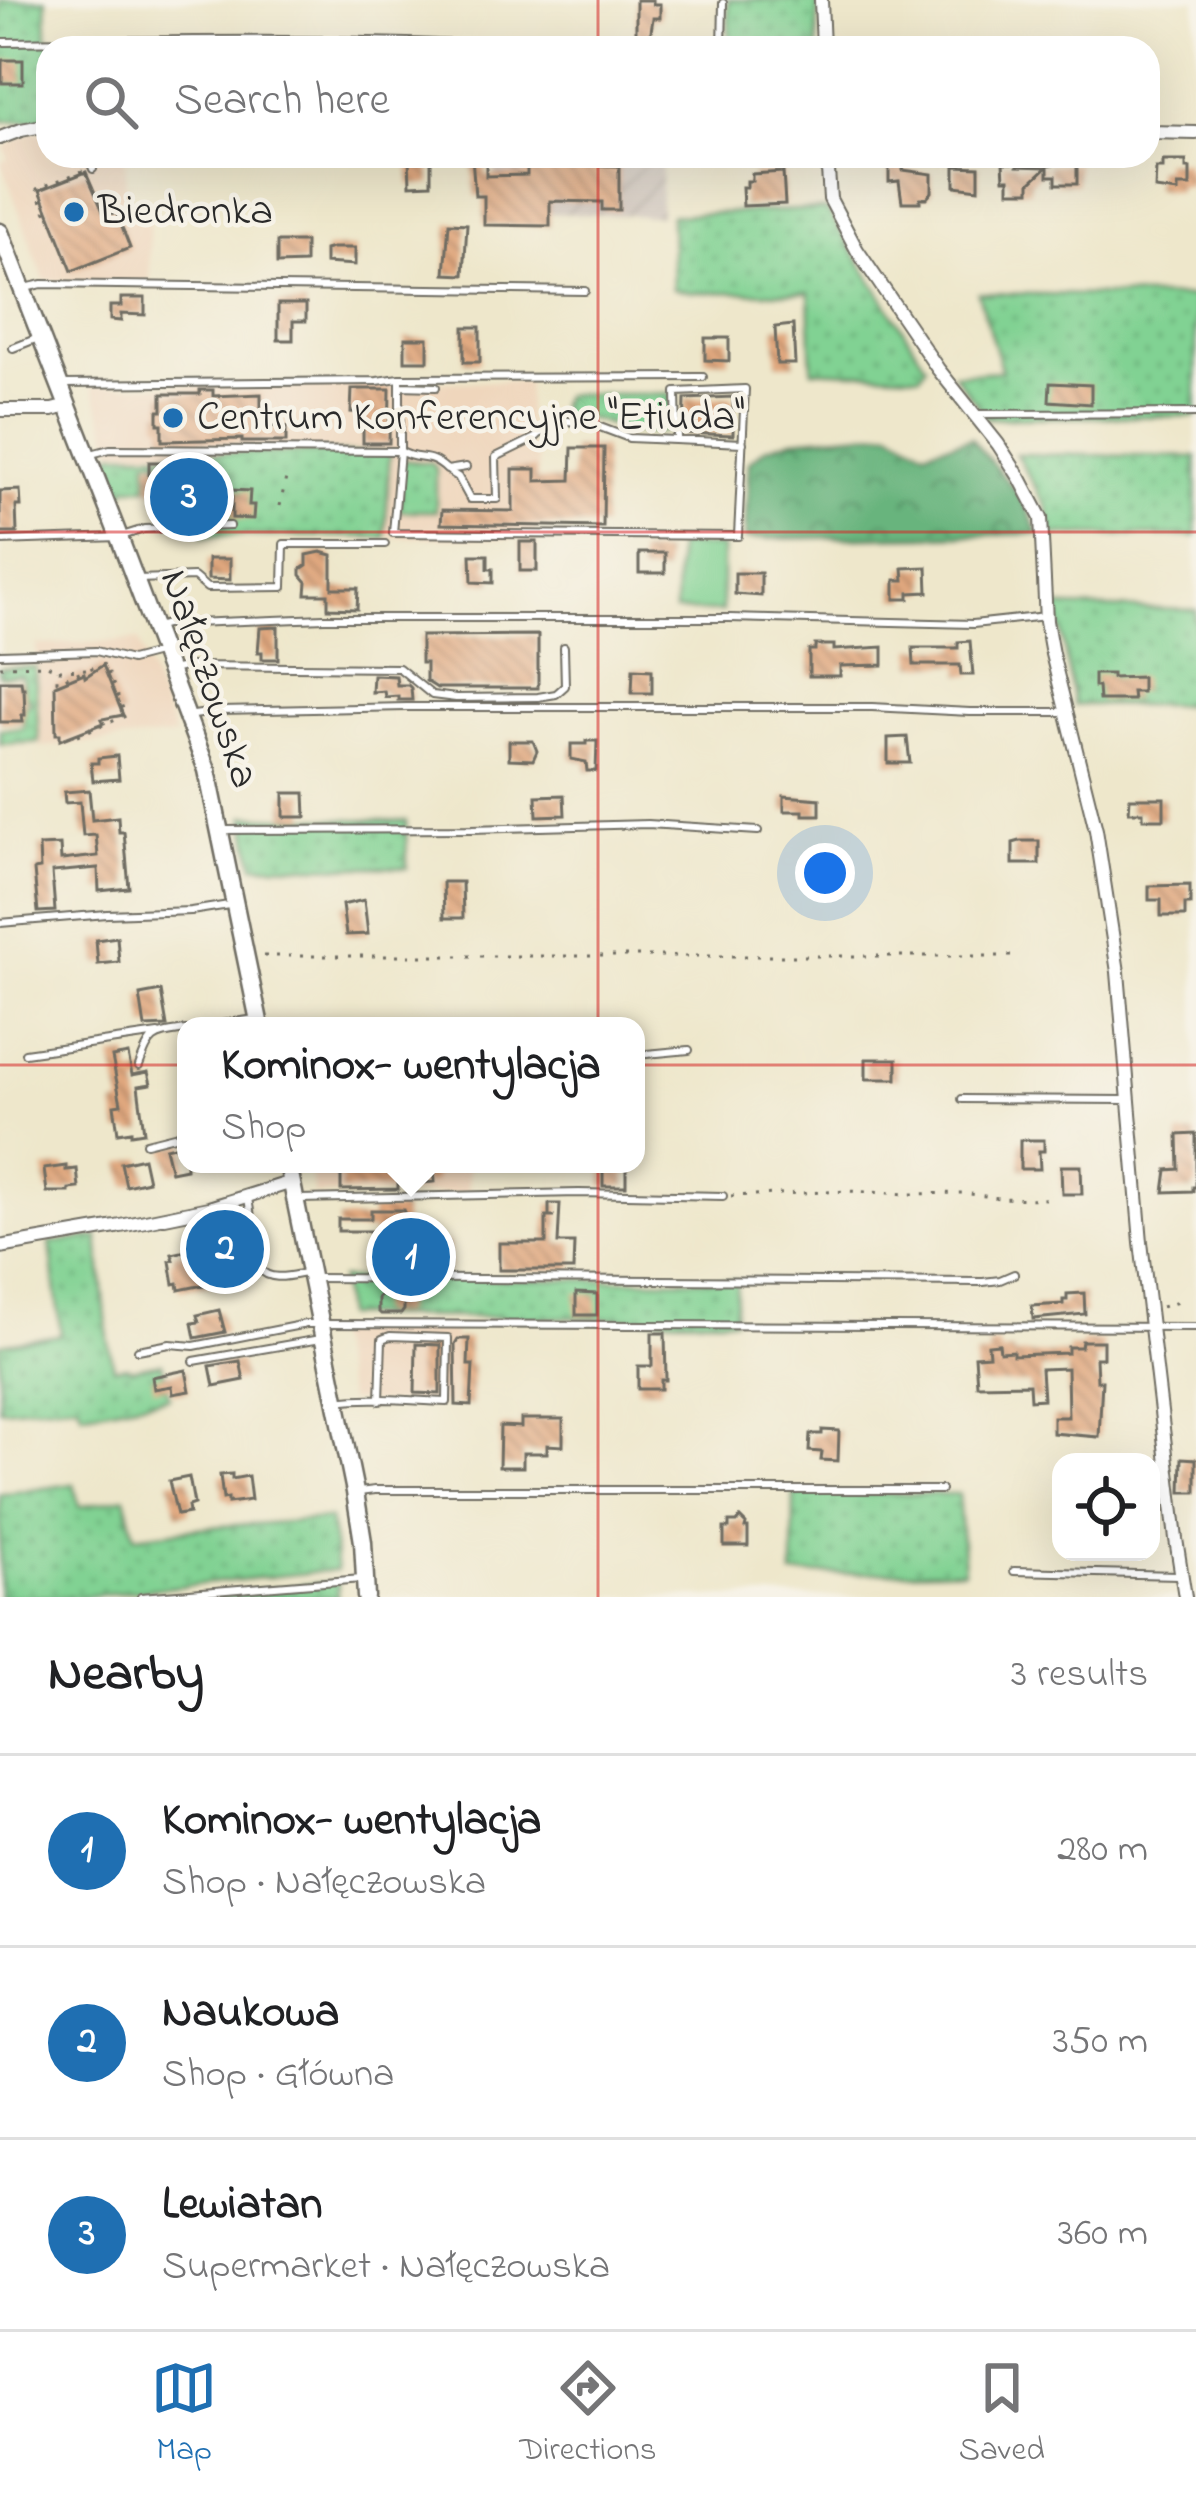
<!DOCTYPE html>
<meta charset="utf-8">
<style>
body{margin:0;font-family:"Indie Flower",sans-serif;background:#f2f2f2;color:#202124}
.controls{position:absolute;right:36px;bottom:36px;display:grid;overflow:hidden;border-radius:24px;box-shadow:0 12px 48px #0002}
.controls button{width:108px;height:108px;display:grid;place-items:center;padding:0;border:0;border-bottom:3px solid #e0e0e0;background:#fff;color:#202124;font:60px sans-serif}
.you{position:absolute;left:825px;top:873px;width:42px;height:42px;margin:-30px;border:9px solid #fff;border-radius:50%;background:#1a73e8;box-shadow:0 0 0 18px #1a73e833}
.badge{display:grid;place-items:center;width:78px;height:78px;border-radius:50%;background:#1f6fb2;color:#fff;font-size:39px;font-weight:700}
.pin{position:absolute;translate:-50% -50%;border:6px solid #fff;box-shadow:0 3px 12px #0006}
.popup{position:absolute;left:177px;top:1017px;width:468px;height:156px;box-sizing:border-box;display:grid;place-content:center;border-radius:24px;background:#fff;filter:drop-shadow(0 3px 9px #0005);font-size:39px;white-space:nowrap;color:#757577}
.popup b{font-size:45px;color:#202124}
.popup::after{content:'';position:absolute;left:50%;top:100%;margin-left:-24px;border:24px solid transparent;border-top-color:#fff}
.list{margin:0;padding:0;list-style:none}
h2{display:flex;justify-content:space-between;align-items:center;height:156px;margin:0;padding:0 48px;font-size:51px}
h2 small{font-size:39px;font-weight:400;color:#757577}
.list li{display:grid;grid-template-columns:78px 1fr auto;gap:36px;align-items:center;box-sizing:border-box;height:192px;padding:0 48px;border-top:3px solid #e0e0e0}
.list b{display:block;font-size:45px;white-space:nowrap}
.list p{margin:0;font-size:39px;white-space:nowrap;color:#757577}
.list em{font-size:39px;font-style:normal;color:#757577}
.icon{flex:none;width:66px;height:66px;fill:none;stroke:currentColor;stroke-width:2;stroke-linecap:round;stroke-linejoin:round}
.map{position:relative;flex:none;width:1196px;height:1597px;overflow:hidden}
.search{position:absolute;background:#fff;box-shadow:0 12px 48px #0002;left:36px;right:36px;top:36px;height:132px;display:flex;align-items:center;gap:30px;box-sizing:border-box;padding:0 42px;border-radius:36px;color:#757577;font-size:45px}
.sheet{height:732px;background:#fff}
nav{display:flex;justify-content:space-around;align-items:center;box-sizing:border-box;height:168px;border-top:3px solid #e0e0e0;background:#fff;font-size:33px;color:#757577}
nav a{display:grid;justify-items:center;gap:6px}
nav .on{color:#1f6fb2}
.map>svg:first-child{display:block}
</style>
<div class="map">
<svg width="1196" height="1597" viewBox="0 0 1196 1597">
<defs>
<pattern id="industrial-furrows" width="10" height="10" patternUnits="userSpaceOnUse" patternTransform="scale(3)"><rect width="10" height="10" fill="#cdc2b9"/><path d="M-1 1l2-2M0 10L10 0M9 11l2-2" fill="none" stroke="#b0a79f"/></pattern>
<pattern id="grass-dots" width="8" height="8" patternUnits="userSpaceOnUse" patternTransform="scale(3)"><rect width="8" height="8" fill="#81d293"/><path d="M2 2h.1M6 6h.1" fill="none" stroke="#70b47f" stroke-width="1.8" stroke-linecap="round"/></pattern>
<pattern id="forest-crowns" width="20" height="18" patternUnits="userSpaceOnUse" patternTransform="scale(3)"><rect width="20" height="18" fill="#68b47d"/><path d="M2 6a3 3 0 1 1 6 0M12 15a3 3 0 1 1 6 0" fill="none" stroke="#569367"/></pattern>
<pattern id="building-back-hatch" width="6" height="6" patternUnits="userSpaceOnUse" patternTransform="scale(3)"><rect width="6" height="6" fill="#e0a77e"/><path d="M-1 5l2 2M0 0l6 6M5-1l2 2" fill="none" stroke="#b68867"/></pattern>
</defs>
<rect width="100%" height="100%" fill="#f7f3e8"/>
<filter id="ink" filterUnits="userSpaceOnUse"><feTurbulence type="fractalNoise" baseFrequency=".00833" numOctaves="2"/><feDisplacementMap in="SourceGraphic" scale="24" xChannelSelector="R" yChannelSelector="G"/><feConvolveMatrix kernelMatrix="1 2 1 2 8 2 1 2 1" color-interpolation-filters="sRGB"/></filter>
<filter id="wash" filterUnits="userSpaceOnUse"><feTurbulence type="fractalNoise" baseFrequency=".004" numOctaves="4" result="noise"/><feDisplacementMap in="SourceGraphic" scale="48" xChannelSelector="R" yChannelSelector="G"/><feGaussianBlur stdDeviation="2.7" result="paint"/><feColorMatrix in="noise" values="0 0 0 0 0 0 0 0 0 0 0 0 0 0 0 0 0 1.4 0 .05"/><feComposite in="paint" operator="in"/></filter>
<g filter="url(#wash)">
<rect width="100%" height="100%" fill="#eee7cb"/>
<!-- built -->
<path fill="#efd6bc" d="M32,132H48V156H125L126,211L149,214L150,284L44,280L1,162L9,159L4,147Z
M527,381L528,446L538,447L536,535H514V539L385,537L390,451L114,450L92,386Z
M138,640L175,736L40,747L36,645Z
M309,1164H469L468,1194L314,1195Z
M331,1328L455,1330L451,1405L348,1401Z"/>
<!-- industrial -->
<path fill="url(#industrial-furrows)" d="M496,156H662L660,216L493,212Z"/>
<!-- grass -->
<path fill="url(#grass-dots)" stroke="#567e5f" stroke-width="3" d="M0,0H46L47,39L164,40V48H48V121H0Z
M728,0H818L817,48H730Z
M826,209L926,365L920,375L812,370L809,293L691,292L673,289L671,215Z
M978,293L1196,297V416L987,418L954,374L1002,371Z
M573,394H671L672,429C639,442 598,416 564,414L559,408L563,396Z
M114,453H390L385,537L203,535L205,459H147V487H128L123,495L108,460Z
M1016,454L1196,457V536L1053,535L1047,507Z
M402,460L432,463L436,469V511H400Z
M1057,607L1196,610V705H1074Z
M35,667L39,742L0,744V729L23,728L25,704L31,703L30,698H25L21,675L0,676V668Z
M245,816L406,821L407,868L254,865Z
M98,1237L108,1338L114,1368L128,1366L130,1369L162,1363L169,1397L82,1413L78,1403L0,1409V1344L61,1335L50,1243Z
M340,1279L737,1280L734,1319L344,1316Z
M74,1484L79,1507L125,1497L135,1536L208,1527L330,1519L337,1570L76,1597H0V1494Z
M794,1494H958L964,1570L793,1575Z
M338,1581V1597H189Z"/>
<!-- forest -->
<path fill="url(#forest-crowns)" stroke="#4a7054" stroke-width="3" d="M892,431L925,450L971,438C997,472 1024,492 1038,534L745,539L749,462L765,448L794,439Z"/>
<!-- park -->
<path fill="#81d293" stroke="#567e5f" stroke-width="3" d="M677,545L722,547V612L675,611Z"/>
<g id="blocks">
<!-- building -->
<path fill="url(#building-back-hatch)" d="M636,0H653V4H660V18H653L650,38H636Z
M2,60H23V83H2Z
M472,156H486V176L527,175V156H551V164L619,166V210H602V202L550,201V226L484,225V196H475Z
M409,158H431V184L410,185Z
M1163,161H1186V168H1190V186H1178V192L1155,189L1156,168H1163Z
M1003,163H1017V166L1047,167L1030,183V191H1009V179H1004Z
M1077,163V184H1056V176H1048V165Z
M889,164H903V170L932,174V192L927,198H920V202H902L899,181L889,182Z
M955,166L979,167V189L955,186Z
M86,172L105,216L116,212L130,248L72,271L40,190Z
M783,172L785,204L743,206L742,187H747V181H752V174Z
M449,223L467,224L464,275L445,274Z
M277,242H305V263L277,264Z
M332,248H355V265L325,263V250Z
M121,298H145V315L121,314V321L110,320V306H121Z
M278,304H306V321H293V340H278Z
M793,325L795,364H777L775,327Z
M464,327H480V362H464Z
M405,338H428V361H405Z
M705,338H729V361L705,360Z
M1050,383L1091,385V404L1049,401Z
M352,389H390L389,443H363V413L351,412Z
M200,390H213V396L261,394V426L286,427V442H242V439L162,441V424H158V411H162V394H200Z
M733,397V435L684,433L685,399Z
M572,448H604L603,527L441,524L442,510L513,511V469H536V481L571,480Z
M149,462H172V466H204L203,519L180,520V489H149Z
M20,490L21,506H16L17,533H0V491Z
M232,490L250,491L249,505H254L253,519L232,518Z
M520,542H537V571H520Z
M321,552L332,555V588H358L357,609L328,608V594H306L307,582L301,575V569L307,565V555Z
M639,553H665V573H639Z
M471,555H488V569H493V583L472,582Z
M208,559H230V580L208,579Z
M927,567L928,592L909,593V599H895V580H904L903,568Z
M735,573H761V596L735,594Z
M278,627V659H262V652H258L260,628Z
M538,635V688H437L426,681V663H421V636Z
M970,641L973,675H961L960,665H914L913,648H958V642Z
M815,645H834V650L883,647V665L840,666V676H809V650H815Z
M103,665L123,715L102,719L104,723L60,740V734H56L55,685L84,673L85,677Z
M633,669L652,670V693H632Z
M1094,674H1112V678L1142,677V692H1132L1133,700H1099L1098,687H1094Z
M373,675L396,676L397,685H408L411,688L412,700H398V696L385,697L384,691L372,692Z
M0,681H21L22,688H24L25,715H22L23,722H0Z
M907,737L910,763H888V738Z
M509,741H533L537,751L533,760L509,759Z
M586,741H597L596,771H587L586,762L571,759V744H586Z
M117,756L119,779L93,781L91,763H98V758Z
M89,790L92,820L118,817L119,832H124L129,888L99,891L98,868L52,872L55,911L38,912L34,870L40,869L39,846L60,845L61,860L98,856L96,835L83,836L80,802L65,803L64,792Z
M284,793H305L306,817H284Z
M564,795L565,815L537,816L536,796Z
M784,796L820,799V815H803V811H784Z
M1130,798H1164V819H1143V812H1129Z
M1020,841H1039V864H1013V843Z
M443,882H462L463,918H444Z
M1190,885V904H1185V916H1161V900H1149V886Z
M364,900L368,934L346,935L342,905Z
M117,937L119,962L98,964L96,940Z
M161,991L167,1026L145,1027L140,995Z
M128,1054L132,1075L148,1072L151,1084L138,1086L144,1132L131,1134V1131L118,1133L114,1105L121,1104L112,1057Z
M866,1059H897V1079H866Z
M1196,1134V1187H1193V1191L1164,1192L1167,1170L1179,1169L1178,1135Z
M1020,1140H1044V1151H1039L1040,1169H1020Z
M186,1143V1169L171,1172L165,1148Z
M143,1158L148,1181L126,1186L121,1163Z
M341,1164L434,1165L435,1182L424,1183L423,1176L398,1177V1189L341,1190Z
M603,1164H626V1186H603Z
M66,1166V1170L77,1169L79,1188L69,1189V1192H47L44,1169Z
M1061,1166H1081L1082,1194H1062Z
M549,1204H560L558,1243H574L573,1270H499V1243H546V1217H555H549Z
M371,1210H404V1243H449V1270H374V1231H338V1219H371Z
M231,1241L238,1278L179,1290L178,1283L174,1284L170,1261L174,1260L172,1254Z
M576,1293L597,1294V1315H576Z
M1084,1293L1085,1314L1033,1319L1032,1306L1063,1304V1300H1067V1294Z
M382,1294H404V1310L401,1314H381L378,1311V1297Z
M219,1310L225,1332L195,1338L192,1323L199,1322L197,1315Z
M652,1333H665L666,1380H661V1389H638V1366H652Z
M458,1339H469L468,1365H473L471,1406L456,1405L455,1344Z
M1082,1341H1103V1358H1096L1097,1381H1102L1099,1437L1053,1433V1417H1068L1067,1368L1041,1369L1043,1399L1030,1400L1029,1384L977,1385L975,1356L989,1355L988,1345L999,1344L1000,1352L1013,1351V1355L1068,1353V1347H1081Z
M416,1344L440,1345V1394L415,1393Z
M240,1361L244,1380L214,1386L210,1366Z
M186,1370L190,1391L173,1394L172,1386L154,1389L152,1377Z
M521,1419H563V1446L547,1445V1453H523V1467H499L500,1426L521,1427Z
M822,1430L839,1431L838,1461L821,1460L822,1452L809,1451L810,1434H822Z
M1182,1458L1196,1459V1492H1181Z
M232,1474V1479L248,1476L251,1500L228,1503V1498L223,1499L220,1475Z
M189,1477L194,1504L188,1506L189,1513L177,1515L169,1481Z
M740,1518L746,1524L745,1528H748V1546H724V1528H729V1522H737Z"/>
</g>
</g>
<g filter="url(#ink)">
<use href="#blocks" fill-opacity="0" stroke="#6f6d63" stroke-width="3"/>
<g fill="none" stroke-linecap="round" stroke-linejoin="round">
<defs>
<path id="service" d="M0,42C179,40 359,36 537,48
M722,48L723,3
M88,156L93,169
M25,288L42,284L585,291
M13,348L38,338
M64,384L377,381L400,378L703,377
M400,386L436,387
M977,414L1196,413
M91,454L110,449L400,451V378
M466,467L447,470C427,451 419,463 400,451L393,533L738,536L745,389L676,392L677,439
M450,472L458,477L470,499H497L496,457L535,438L547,427L568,421L592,424L629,438L743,443
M0,541L119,537L144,529L230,526
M138,579L194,577L207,588L283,587L284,544H385
M156,627L166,624L325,618H730L973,624L1046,616
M0,654L96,651L131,660L158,653
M172,670L188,666L399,668L432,695L456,698L538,697L556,694L565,686L564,647
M187,716L221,711L407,707H872L970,712H1065
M224,830L472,829L648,824L758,831
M0,923L107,914L191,911L229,905
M208,1026L255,1019
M25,1053L158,1034
M636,1055L689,1050
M139,1066C151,1034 152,1035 186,1030
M962,1099L1126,1100
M146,1143L186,1133
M248,1198L259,1268C270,1282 289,1276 305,1273
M299,1199L579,1193L723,1196
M315,1278L983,1282L1000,1280L1014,1274
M138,1350L170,1344L194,1346L306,1324H321L1196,1327
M194,1361L320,1339
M337,1401C372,1396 411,1401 447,1402L448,1338L390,1336L382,1339L380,1401
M359,1492L375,1490H941
M1014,1571L1178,1575
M141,1597L362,1579"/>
<path id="minor" d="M821,0L823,48
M1148,132L1196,133
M0,138L21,130L48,125
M827,156L830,199L857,250L938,369L998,444L1020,478L1041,518L1046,621L1052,654L1096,830L1118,972L1141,1242L1176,1539L1185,1597
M0,410H52L68,406
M0,1247L116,1227L209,1208L292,1182"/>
<path id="secondary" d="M0,232L119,537L207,770L260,1026
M288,1164L355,1492L363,1542L366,1597"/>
</defs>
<!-- service casing -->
<use href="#service" stroke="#6f6d63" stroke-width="10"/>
<!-- minor casing -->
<use href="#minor" stroke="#6f6d63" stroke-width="16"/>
<!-- secondary casing -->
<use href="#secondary" stroke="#6f6d63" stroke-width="21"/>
<!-- path -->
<path stroke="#6f6d63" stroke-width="3" stroke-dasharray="3 9" stroke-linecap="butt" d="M46,213L37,189L85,170
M280,506L286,478
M0,666L47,665L59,670L87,669L57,681V669
M78,735L126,716L105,664L89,669
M264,956H1012
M731,1196L848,1191L909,1194L963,1193L999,1198L1049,1199
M1162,1307L1184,1300"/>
<!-- service -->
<use href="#service" stroke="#fff" stroke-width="6"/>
<!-- minor -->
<use href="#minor" stroke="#fff" stroke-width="12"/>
<!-- secondary -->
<use href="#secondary" stroke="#fff" stroke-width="16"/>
</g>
</g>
<!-- grid -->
<path fill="none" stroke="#d62828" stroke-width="3" stroke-opacity="0.55" d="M598,0V48M598,156V1597M0,532H1196M0,1065H1196"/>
<!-- markers -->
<g fill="#1f6fb2" stroke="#f7f3e8" stroke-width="4.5">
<circle cx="74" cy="212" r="12"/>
<circle cx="173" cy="418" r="12"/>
</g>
<g text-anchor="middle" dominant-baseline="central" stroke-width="9" stroke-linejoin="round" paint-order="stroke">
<!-- poi labels -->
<g font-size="42" fill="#2b2b2b" stroke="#f7f3e8" text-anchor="start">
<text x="98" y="212">Biedronka</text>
<text x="197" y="418">Centrum Konferencyjne "Etiuda"</text>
</g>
<!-- street labels -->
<g font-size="42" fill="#2b2b2b" stroke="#f7f3e8">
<text transform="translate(208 679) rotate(71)">Nałęczowska</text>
</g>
</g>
</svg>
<div class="controls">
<button><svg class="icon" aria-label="locate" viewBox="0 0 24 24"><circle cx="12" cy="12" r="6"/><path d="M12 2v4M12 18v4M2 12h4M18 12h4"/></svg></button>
</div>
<div class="you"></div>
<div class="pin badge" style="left:411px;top:1257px">1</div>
<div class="popup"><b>Kominox- wentylacja</b>Shop</div>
<div class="pin badge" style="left:225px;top:1249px">2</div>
<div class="pin badge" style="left:189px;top:497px">3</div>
<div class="search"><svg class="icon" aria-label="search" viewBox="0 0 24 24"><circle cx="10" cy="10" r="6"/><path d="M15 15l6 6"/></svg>Search here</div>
</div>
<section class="sheet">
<h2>Nearby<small>3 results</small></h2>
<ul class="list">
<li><span class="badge">1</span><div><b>Kominox- wentylacja</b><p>Shop · Nałęczowska</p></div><em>280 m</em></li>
<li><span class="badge">2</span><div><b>Naukowa</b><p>Shop · Główna</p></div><em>350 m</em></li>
<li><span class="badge">3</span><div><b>Lewiatan</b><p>Supermarket · Nałęczowska</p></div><em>360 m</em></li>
</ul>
</section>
<nav>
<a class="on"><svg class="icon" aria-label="map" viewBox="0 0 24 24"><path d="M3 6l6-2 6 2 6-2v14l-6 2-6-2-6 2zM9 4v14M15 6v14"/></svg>Map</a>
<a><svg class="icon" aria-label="directions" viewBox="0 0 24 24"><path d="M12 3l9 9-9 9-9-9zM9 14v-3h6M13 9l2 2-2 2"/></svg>Directions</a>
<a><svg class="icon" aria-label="saved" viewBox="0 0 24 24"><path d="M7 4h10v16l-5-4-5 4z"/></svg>Saved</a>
</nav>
